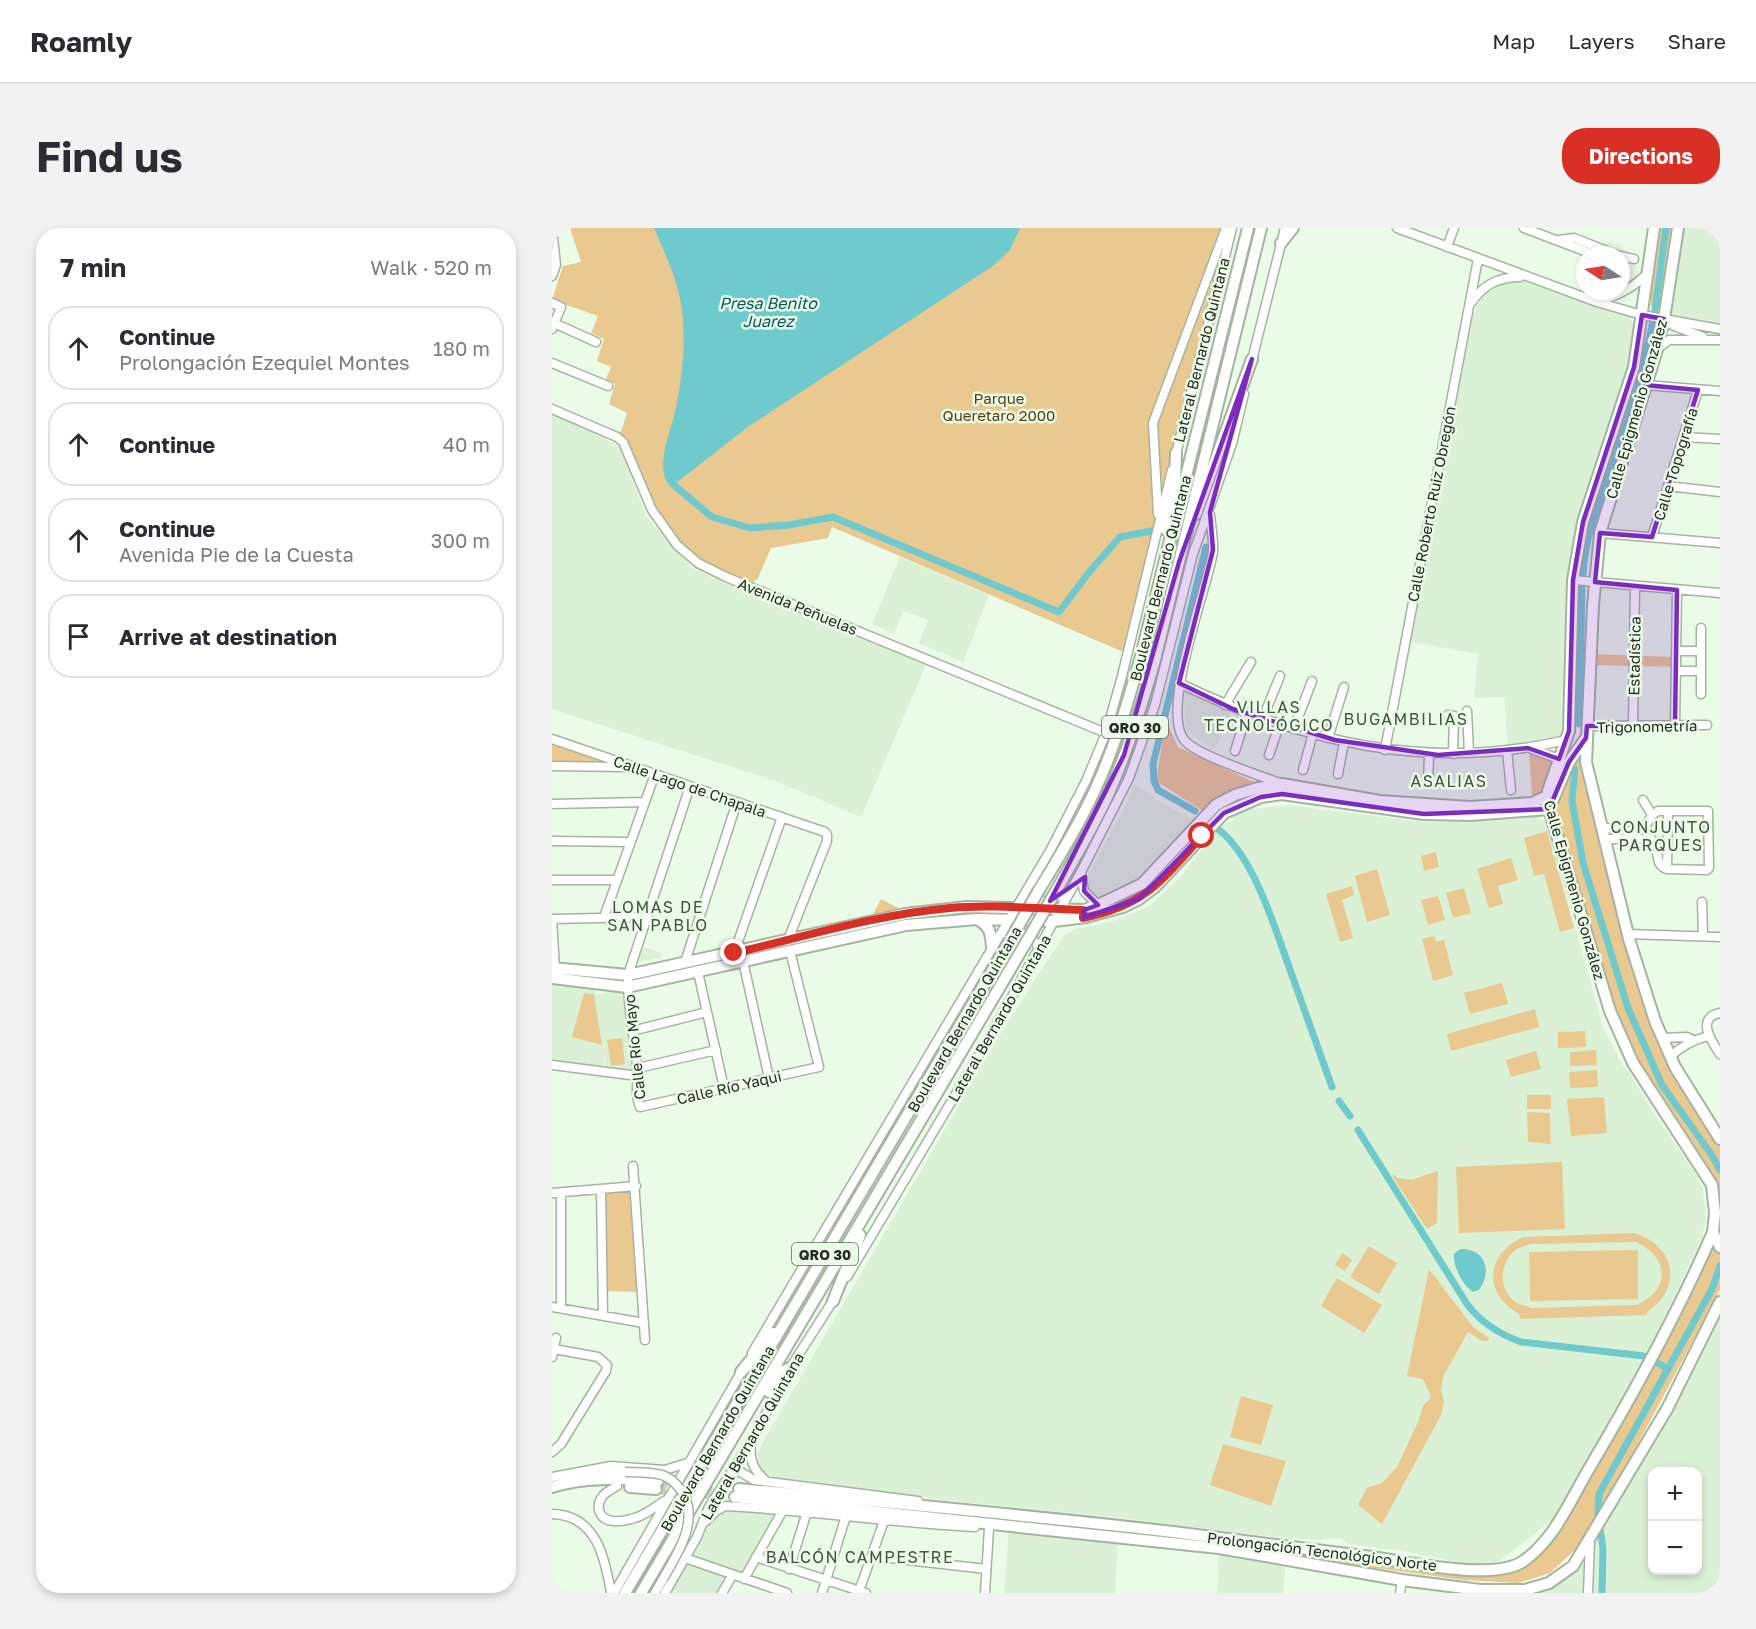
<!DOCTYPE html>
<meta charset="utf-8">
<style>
body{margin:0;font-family:"Golos Text",sans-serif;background:#f2f2f3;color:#2b2b33}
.controls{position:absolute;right:18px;bottom:18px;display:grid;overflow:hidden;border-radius:12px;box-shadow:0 3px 9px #0003}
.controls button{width:54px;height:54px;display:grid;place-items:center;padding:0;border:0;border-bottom:2px solid #e1e1e2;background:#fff;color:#2b2b33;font:30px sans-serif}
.compass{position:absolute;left:1024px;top:18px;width:54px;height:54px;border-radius:50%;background:#fff;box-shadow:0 3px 9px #0003;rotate:282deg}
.stop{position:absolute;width:18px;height:18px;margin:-14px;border:4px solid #d93025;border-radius:50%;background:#fff}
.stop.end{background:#d93025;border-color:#fff;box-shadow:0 2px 6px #0008}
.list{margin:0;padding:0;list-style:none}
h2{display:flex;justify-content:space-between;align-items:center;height:78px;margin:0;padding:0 24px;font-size:26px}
h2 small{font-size:20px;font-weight:400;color:#7c7c81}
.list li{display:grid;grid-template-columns:39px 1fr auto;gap:18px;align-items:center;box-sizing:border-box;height:84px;margin:0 12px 12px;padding:0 12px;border:2px solid #e1e1e2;border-radius:24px}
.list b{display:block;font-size:22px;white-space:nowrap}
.list p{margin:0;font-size:20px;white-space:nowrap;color:#7c7c81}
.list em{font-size:20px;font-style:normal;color:#7c7c81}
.icon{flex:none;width:33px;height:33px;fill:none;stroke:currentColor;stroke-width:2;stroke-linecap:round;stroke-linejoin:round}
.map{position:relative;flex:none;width:1168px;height:1365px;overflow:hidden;border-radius:24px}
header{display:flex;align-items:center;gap:36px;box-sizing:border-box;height:84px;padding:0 30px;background:#fff;border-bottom:2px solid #e1e1e2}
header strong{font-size:28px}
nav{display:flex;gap:33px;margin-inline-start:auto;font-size:21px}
.intro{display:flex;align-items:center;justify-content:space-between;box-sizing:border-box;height:144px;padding:0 36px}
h1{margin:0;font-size:42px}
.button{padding:15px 27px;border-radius:24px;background:#d93025;color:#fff;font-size:21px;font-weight:700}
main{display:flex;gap:36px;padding:0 36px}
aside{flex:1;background:#fff;border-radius:24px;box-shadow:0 3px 9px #0003}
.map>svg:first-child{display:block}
</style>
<header>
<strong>Roamly</strong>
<nav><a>Map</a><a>Layers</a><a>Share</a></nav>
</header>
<div class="intro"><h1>Find us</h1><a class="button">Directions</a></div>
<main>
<aside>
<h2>7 min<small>Walk · 520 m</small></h2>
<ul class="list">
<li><svg class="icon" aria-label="ahead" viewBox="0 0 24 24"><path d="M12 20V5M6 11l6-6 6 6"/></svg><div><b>Continue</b><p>Prolongación Ezequiel Montes</p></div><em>180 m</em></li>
<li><svg class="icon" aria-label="ahead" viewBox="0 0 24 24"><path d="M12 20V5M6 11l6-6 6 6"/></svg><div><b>Continue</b></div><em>40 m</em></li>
<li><svg class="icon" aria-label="ahead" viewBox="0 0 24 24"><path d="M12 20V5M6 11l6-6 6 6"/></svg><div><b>Continue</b><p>Avenida Pie de la Cuesta</p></div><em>300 m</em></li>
<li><svg class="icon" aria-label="arrive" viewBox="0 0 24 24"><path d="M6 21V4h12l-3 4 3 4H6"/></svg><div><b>Arrive at destination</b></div></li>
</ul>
</aside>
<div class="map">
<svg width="1168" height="1365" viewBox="0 0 1168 1365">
<rect width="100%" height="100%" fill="#eafbe7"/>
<!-- built -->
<path fill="#dbf1d6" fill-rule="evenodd" d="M1126,0H1168V101L1112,91Z
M972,53L1066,84L1077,88L1083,99L1080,123L1016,359L1014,398L1012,502L1007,510L1001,512L976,513L977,525L957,528L952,469L922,470L926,426L858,414L915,99L932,66L951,56Z
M0,187L36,201L69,220L94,288L139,339L163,351L374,437L309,589L229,555L0,481Z
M348,329L437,367L411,434L367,415L376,392L351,383L342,406L320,396Z
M634,459L681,481L663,521L634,503L632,474Z
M583,556L613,577L641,591L623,610L588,655L546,672L537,663L535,648L571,583Z
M736,577L872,594H909L985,588L994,594L1051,799L1071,838L1077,844L1105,890L1145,948L1151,960L1154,991L1150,1009L1091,1137L1010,1280L1000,1292L944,1336L920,1337L855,1324L797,1316L789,1310L761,1312L665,1303L573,1290L398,1273L212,1250L206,1239L204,1229L211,1214L447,808L512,707L524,701L561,693L597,678L627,650L671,596L681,593V583Z
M91,719L110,725L108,730L86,734Z
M0,751L44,756L45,766L54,765L53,757L75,759L86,847L54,842L52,826V841L0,836Z
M1168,1074V1365H953L973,1362L1021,1338L1037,1337L1038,1311ZM1100,1244H1146V1342H1100Z
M173,1278L231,1282L192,1351L180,1348L170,1365H113L147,1303Z
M457,1297L566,1309L563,1365H452Z
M667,1320L734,1331L731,1365H665Z"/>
<!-- green -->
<path fill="#e9c990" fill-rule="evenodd" d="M18,0H675L606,279L576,426L280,299L276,310L219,320L205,352H203L200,359L174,350L125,317L100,282L65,209L70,201L75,185L57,176L63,156L54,151L59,139L45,133L52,111L39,105L46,88L0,72L11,38L29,34Z
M1106,0H1120L1108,79H1100L1098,75Z
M1038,426L1124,429V439L1038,437Z
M613,498L617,499L626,519L704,555L651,583L604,553Z
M0,513L70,537L0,535Z
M1030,521L1076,723L1147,884L1168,917V977L1165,979L1163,956L1084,835L1053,757L1001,580L1019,538Z
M977,525L1001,532L988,567L980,570Z
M995,603L1022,700L1008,704L992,646L982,648L972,610Z
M884,624L887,639L872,643L869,628Z
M959,630L966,652L946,658L951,676L937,680L925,641Z
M825,641L838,687L815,694L803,648Z
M800,658L802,667L790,672L801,710L788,714L774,666Z
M912,660L919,685L901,690L894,665Z
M886,668L893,692L876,697L869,672Z
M329,671L348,681L320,688Z
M882,708L884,714L892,712L901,747L881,753L870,711Z
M950,755L956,776L918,786L912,765Z
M32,765L42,766L50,817L20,809Z
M983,781L987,799L899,823L895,806Z
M1033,803L1034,819L1006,820V804Z
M70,810L73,836L59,838L55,812Z
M1044,822L1045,837L1018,838V824Z
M984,823L989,841L959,849L954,832Z
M1045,842L1046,859L1018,860L1017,844Z
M975,867H999V881H975Z
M1052,869L1055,905L1019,908L1015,871Z
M975,884L998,885L999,916L976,914Z
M1010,934L1013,1001L907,1005L904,939Z
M886,943L885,995L875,1001L840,948L843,947L845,950L859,952Z
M82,961L87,1064L53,1063L50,964Z
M1082,1005C1123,1017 1132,1060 1095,1084V1087L968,1091L967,1086C930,1065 934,1026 971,1009ZM1084,1014C1118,1030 1119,1062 1084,1077L979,1080C974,1078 969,1077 965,1075C945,1063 947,1033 965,1021C969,1019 975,1017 979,1016Z
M1162,1011L1168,1022V1062L1073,1240L1028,1317L998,1345L966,1355L911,1352L634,1314L635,1308L832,1336L954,1344L983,1332L1002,1312L1146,1048Z
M817,1018L845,1035L827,1066L798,1049Z
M1086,1022V1071L978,1073L977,1024Z
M790,1025L800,1032L793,1043L783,1037Z
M877,1041L921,1099L937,1110L936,1113H930L916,1104L891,1149L889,1162L892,1174L889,1187L830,1296L806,1277L815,1260L830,1255L845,1239L867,1192L871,1178L879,1169L871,1151L855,1148Z
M785,1050L830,1077L812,1105L769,1078Z
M689,1168L721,1177L709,1217L678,1209Z
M671,1216L734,1233L719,1278L658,1257Z"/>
<!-- water -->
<path fill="#6fcacd" d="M102,0H468L458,22L441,38L197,198L119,259C101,243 119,203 123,184C130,152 134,116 130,83C127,54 113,26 102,0Z
M908,1021C933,1020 941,1043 927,1062L921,1064C910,1056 901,1039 902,1026Z"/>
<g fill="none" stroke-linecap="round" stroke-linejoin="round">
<!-- canal -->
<path stroke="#6fcacd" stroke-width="7" d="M1103,82L1114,0
M123,258L160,289L198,300L237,297L281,289L507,384L538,343L568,309L599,303
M1031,346C1033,308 1048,271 1061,235C1076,190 1091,144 1100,97
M1027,496L1030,359
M1023,541L1020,573L1031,635L1076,780L1110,857L1159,926L1168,942
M643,583L606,562L602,553L601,536L654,319
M667,602C703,629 725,707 741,750C754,786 767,823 780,859
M787,873L798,888
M806,902L915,1076C929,1095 947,1106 969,1114L1092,1128L1115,1140
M1050,1365L1051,1320L1046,1287L1047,1266L1160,1061L1168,1038"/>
<!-- major-tunnel -->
<path stroke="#c3d2c0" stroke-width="10" stroke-dasharray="10 5" stroke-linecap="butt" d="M106,1253L187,1261
M104,1261L183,1269"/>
<defs>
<path id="minor" d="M845,0L1045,74L1090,87L1168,101
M972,0L1043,27
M0,1L4,37L0,48
M1007,12L1022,10L1065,27
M895,19L902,0
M1069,28L1082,31
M1046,74C1066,67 1081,60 1096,45
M0,75L9,79L0,101
M919,75C931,57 946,49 968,49
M1114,93L1120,97L1151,109
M2,95L44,114
M1105,121L1117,112H1168
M0,135L56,158
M699,136L733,0
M1093,157L1168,163
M0,181L65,209L71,214L100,282L125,317L146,335L174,349L554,505
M1132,209L1168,211
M623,230L680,0
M1116,258L1168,264
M606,286L601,195L674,0
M658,287C659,299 662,312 661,324C655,361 606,487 634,514C650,529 707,547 730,556
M1048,305L1168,315
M1100,309L1146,162
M1021,352L1168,365
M1124,423H1149
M1124,443H1149
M627,455C752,515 877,544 1014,512
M1149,466V400
M673,477L699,434
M915,483L917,525
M896,487L902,488L901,526
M711,490L728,448
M1035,498L1155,497
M1081,498L1083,358
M1123,498L1125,362
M742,500L760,453
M776,510L792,459
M0,511L273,604L275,607V613L236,712
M980,521L1007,531
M833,522L926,31
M955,522L959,562
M683,523L695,485
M717,527L728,495
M0,538L72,539
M751,542L761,505
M786,546L792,514
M876,556L877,526
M138,558L76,747C75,777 82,807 85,837C87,851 82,866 88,879L267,839L238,723
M1091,572L1100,587
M0,576L92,574
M1049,599L1081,604L1092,601L1100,587L1106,583H1156L1157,640L1155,642L1115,641C1100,636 1110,621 1099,611H1052
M0,613L78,614
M1115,641L1116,583
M529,645L532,663L546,677
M0,652H65
M478,669C493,677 505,672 517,662
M1150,674L1151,707
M52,689L103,546
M0,691L94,689
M0,691L3,740
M448,706C464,701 480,704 487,721
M1076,706L1168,709
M182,725L230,589
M191,733L217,850
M133,734L185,574
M146,744L172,860
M1168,785C1143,790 1160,814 1168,826
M80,803L155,784
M1110,810L1135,809L1141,812
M1118,829C1129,818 1141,812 1156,808
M0,837L86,848
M86,840L164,822
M81,938L93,1112
M49,961L51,1088
M0,965L84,958
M295,1049L436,812L529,644L577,550L603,477L641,326L680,216L692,166
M0,1079L92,1095
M9,1080V964
M200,1125L499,621L534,553L554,505L570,448L620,242
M0,1129L4,1110
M199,1216C197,1233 202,1243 215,1254
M0,1224L9,1216L54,1143L55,1137L46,1129L2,1121
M29,1247L73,1244
M0,1249L59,1238L113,1242L135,1235
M179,1250L183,1244L187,1243L202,1252L366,1273
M65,1258C60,1261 53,1264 50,1269C47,1273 46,1277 47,1282C50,1296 69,1294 79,1291C92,1288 102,1280 112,1273
M0,1286C44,1287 53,1329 59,1365
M154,1293L164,1283L173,1278C257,1282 339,1295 423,1299
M320,1328L434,1341
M204,1329L314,1365
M133,1330L235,1365
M237,1341L255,1284
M192,1351L231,1282
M307,1363L332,1293
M62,1365L192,1139
M103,1365L111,1351
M113,1365L145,1309L157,1279L200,1212L238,1140L284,1068
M170,1365L180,1348
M270,1365L294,1288
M433,1365L437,1300
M848,1365L850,1352
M1036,1365L1038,1312"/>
<path id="major" d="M1102,0L1082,139L1031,294L1021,352L1017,503L996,563L997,581L1058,783L1081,835L1160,957L1163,985L1161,1004L1168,1019
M1126,0L1112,91L1105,122L1048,305L1041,377L1034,534L1077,711L1103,793L1123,839L1168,911
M729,15L741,0
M644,286L700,131
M614,302L623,254L624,225
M487,662C507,629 527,597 543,562C563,519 576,473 589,428L696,0
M501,668C520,635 540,602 556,567C576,523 590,478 603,432L709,0
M425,691C438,698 439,705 440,719
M0,740L76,747L353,686L415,679L532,682L546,677L590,656L664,577L683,567L706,560L730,556L828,573L918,579L980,575L995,568
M0,750L75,759L354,697L425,691L502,693L534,689L571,679L587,671L603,659L672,585L709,569L730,566L872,586L918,587L997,581L1017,534L1034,510
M281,1073L308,1007
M189,1144L221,1105
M217,1164L229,1144L238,1140
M0,1259C35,1248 70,1251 106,1253
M78,1259L104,1261
M187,1261C331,1274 476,1287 621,1304C687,1312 753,1321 819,1329C855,1334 941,1353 970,1334C1002,1313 1019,1271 1038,1239C1083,1163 1126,1085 1161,1004
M183,1269L667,1320L850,1352L928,1362H973L997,1355L1021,1338L1115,1181L1168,1074
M73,1365L459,711
M89,1365L472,718"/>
</defs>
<!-- minor casing -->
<use href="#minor" stroke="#a4b4a0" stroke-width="11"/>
<!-- major casing -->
<use href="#major" stroke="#a4b4a0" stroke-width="14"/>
<!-- minor -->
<use href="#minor" stroke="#fff" stroke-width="8"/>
<!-- major -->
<use href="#major" stroke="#fff" stroke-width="10"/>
<defs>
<path id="minor-bridge" d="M73,1244C85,1244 98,1244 110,1247C121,1251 128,1259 133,1269C145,1297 125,1326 111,1351"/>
<path id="major-bridge" d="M459,711L487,662
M472,718L501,668"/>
</defs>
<!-- minor-bridge casing -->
<use href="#minor-bridge" stroke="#a4b4a0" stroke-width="11" stroke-linecap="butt"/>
<!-- major-bridge casing -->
<use href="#major-bridge" stroke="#a4b4a0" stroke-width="14" stroke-linecap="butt"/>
<!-- minor-bridge -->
<use href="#minor-bridge" stroke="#fff" stroke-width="8"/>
<!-- major-bridge -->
<use href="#major-bridge" stroke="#fff" stroke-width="10"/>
</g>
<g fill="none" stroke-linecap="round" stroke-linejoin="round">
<!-- route -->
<path stroke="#d93025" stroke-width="8" d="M182,725C251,709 327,686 398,680C442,676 487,681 531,682V690C594,677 609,653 650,608"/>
</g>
<!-- marked area -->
<path fill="#7b2cbf" fill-opacity="0.2" stroke="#7b2cbf" stroke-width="4.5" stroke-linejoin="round" d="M1090,87L1112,91L1093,157L1146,162L1100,309L1048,305L1043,354L1125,362L1123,498H1035L1034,510L1017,534L997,581L872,586L730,566L709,569L672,585L587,671L531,690L532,682L546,677L532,663L533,649L498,673L572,527L627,334L700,131L658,284L661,322L627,455L681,481L783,512L886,527L976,520L1007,531L1017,503L1021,352L1031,294L1082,139Z"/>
<g text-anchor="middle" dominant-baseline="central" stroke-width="5" stroke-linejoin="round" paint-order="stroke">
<!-- shield labels -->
<g fill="#eafbe7" stroke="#616a5e" stroke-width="1.5">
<rect x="550" y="488" width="66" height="22" rx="4.5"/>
<rect x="240" y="1015" width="66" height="22" rx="4.5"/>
</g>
<g font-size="14" font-weight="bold" fill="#262c24">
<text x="583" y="499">QRO 30</text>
<text x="273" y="1026">QRO 30</text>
</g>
<!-- street labels -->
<g font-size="15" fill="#262c24" stroke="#eafbe7">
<text transform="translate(649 122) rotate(-76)">Lateral Bernardo Quintana</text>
<text transform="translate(1084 181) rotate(-74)">Calle Epigmenio González</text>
<text transform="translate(1123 236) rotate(-73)">Calle Topografía</text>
<text transform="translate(879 276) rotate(-79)">Calle Roberto Ruiz Obregón</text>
<text transform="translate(608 350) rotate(-76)">Boulevard Bernardo Quintana</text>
<text transform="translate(246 378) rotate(22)">Avenida Peñuelas</text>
<text transform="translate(1082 428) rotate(-89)">Estadística</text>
<text transform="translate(1095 498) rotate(-1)">Trigonometría</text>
<text transform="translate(138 558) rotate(19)">Calle Lago de Chapala</text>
<text transform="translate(1023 662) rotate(74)">Calle Epigmenio González</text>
<text transform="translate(447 790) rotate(-60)">Lateral Bernardo Quintana</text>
<text transform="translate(412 791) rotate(-60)">Boulevard Bernardo Quintana</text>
<text transform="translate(82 819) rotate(-96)">Calle Río Mayo</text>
<text transform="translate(177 859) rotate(-13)">Calle Río Yaqui</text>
<text transform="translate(200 1208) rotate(-60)">Lateral Bernardo Quintana</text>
<text transform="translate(165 1210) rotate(-60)">Boulevard Bernardo Quintana</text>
<text transform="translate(770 1323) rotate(7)">Prolongación Tecnológico Norte</text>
</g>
<!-- park labels -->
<g font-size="15" fill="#574010" stroke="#eafbe7">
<text x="447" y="170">Parque<tspan x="447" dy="17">Queretaro 2000</tspan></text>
</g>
<!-- water labels -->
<g font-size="16" font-style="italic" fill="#05585b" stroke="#eafbe7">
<text x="216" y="75">Presa Benito<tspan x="216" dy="18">Juarez</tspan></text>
</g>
<!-- neighbourhood labels -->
<g font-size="16" letter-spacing="1.5" fill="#455342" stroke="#eafbe7">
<text x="717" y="479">VILLAS<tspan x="717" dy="18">TECNOLÓGICO</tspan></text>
<text x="854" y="491">BUGAMBILIAS</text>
<text x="897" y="553">ASALIAS</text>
<text x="1109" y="599">CONJUNTO<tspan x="1109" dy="18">PARQUES</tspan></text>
<text x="106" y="679">LOMAS DE<tspan x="106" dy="18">SAN PABLO</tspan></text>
<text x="308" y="1329">BALCÓN CAMPESTRE</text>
</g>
</g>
</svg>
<div class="controls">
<button>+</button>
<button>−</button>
</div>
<svg class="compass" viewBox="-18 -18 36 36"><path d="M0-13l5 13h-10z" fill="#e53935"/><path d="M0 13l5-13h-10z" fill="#7c7c81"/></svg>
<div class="stop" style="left:650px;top:608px"></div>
<div class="stop end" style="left:182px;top:725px"></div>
</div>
</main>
